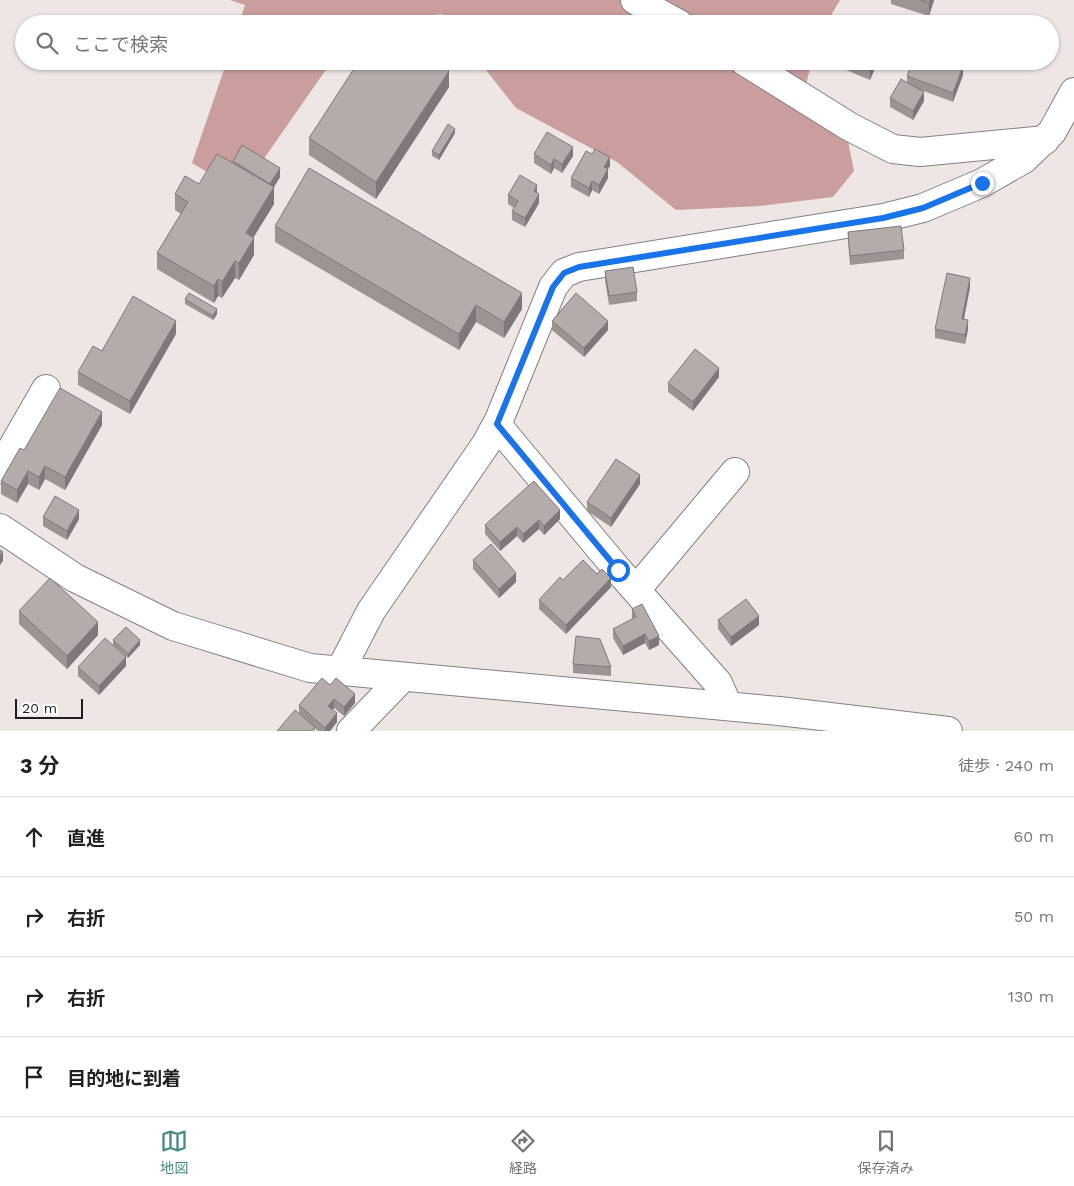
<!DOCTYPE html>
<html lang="ja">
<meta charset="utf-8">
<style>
body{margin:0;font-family:"Work Sans","Noto Sans JP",sans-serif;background:#f2f2f2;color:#202124}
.scale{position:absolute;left:15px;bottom:12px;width:68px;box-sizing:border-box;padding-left:5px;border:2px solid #1f1c1c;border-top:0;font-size:14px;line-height:18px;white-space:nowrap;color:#1f1c1c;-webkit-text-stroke:4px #fff;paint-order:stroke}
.stop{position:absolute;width:15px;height:15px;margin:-11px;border:4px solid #1a73e8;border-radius:50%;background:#fff}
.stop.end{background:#1a73e8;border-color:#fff;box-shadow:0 1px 5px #0008}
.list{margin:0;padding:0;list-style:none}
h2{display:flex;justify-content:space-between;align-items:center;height:65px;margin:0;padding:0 20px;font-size:21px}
h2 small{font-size:16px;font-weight:400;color:#757577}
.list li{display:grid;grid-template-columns:32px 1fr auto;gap:15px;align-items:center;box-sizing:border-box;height:80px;padding:0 20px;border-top:1px solid #e0e0e0}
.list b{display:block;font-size:19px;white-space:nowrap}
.list em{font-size:16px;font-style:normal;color:#757577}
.icon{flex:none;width:28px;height:28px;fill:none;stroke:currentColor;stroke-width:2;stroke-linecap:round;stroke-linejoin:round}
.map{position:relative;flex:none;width:1074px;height:731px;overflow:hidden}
.search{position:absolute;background:#fff;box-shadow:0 1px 4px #0004;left:15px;right:15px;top:15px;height:55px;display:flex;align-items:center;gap:12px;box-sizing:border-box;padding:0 18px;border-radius:28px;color:#757577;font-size:19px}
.sheet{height:385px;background:#fff}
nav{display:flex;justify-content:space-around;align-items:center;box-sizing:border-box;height:70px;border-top:1px solid #e0e0e0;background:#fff;font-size:14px;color:#757577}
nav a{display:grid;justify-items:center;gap:2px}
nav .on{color:#478c83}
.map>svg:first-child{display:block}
</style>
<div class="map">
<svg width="1074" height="731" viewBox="0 0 1074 731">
<rect width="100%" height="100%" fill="#eee5e5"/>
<!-- forest -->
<path fill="#c99e9c" d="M230,0H840L826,24H449L442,14L360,24H239L245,5Z
M227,61H332L263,160L217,178L192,163Z
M479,61H812L803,96L847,136L854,171L833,197L760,206L676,210L617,162L516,108Z"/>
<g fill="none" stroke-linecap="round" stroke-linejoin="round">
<defs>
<path id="minor" d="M635,0L679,24
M744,61L850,127L893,149L920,152L1045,140
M497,425L618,570L718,683L728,706
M0,469L46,389
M0,528L75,578L173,626L310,668L779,711L948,731
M636,590L735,472
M340,671L371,611L486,444L499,420L553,287L564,273L579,267L883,218L923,208L982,183L1024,159L1052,132L1074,92
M351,731L403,677"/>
</defs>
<!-- minor casing -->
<use href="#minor" stroke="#877f7f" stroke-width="30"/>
<!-- minor -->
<use href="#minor" stroke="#fff" stroke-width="28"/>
</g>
<!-- wall -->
<path fill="#9b9493" d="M891,0H934L929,16L891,4Z
M846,61H878L870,80L846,70Z
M955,61H981L978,70Z
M963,75L953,102L921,90L924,101L913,120L890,107V98L907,82V76Z
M449,87L376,199L309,155V138Z
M455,133L439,160L432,156V151Z
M534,154L573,156L562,173L554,168L551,174L534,163Z
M592,154L610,166L608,169V178L599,194L592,190L589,197L571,187V178Z
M233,161L280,177L274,187V204L253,237L254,255L239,280L235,278L222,298L218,296L214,303L157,269V253L181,214L175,210V194L199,184L233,163Z
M537,193L539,203L525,227L512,220V211L514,208L508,204V195Z
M275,226L522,309L504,338L476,322L459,350L275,242Z
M848,232L904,250V259L850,265L848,241Z
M605,271L637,292V301L609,305L605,280Z
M970,287L964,319L968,329L965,344L935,338V329Z
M185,299L217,314L213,320L185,304Z
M552,321L608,330L584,357L552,330Z
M176,334L130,414L78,385V372L102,351Z
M719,377L693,411L668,392V383Z
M102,425L65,490L45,479L39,490L28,484L17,503L1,494V481L24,450Z
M534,481L560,519L544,535L539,529L523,543L517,536L500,551L485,534V525Z
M640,484L611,527L587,511V502Z
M43,517L79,519L67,540L43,526Z
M473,560L516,582L499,598L473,569Z
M563,580L611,587L566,634L539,609V600Z
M632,609L659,645L649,650L645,643L623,655L613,638V629L632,619Z
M19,611L98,635L67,669L19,624Z
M718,620L759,625L731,646L718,629Z
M113,640L140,645L128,658L113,645Z
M573,664L611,667V676L573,673Z
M126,666L99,695L78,676V667Z
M330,685L355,703L344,716L334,708L333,710L337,722L330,731H318L315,728V731L299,713V705Z"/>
<!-- shaded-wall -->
<path fill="#7e7878" d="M930,0H934L929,16V3Z
M874,61H878L870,80V71Z
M978,61H981L978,70Z
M963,66V75L953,102V93Z
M449,71V87L376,199V182Z
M924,92V101L913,120V111Z
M455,129V133L439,160V155Z
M573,147V156L562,173V164Z
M610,157V166L608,169V178L599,194V185L604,167Z
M554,159V168L551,174V165Z
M280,168V177L270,193V184Z
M592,181V190L589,197V188Z
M537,185V194L534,191Z
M274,187V204L246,250V233Z
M539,194V203L525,227V218Z
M254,238V255L239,280V263Z
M235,261V278L222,298V282Z
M970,278V287L962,328V319Z
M218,279V296L214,303V286Z
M522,293V309L504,338V322Z
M476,305V322L459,350V334Z
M217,309V314L213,320V316Z
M968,320V329L965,344V335Z
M176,321V334L130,414V401Z
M608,321V330L584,357V348Z
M719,368V377L693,411V402Z
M102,412V425L65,490V477Z
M45,466V479L39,490V477Z
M28,471V484L17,503V490Z
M640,475V484L611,527V518Z
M79,510V519L67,540V531Z
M560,510V519L544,535V526Z
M539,520V529L523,543V534Z
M517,527V536L500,551V542Z
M3,552V561L0,565V556Z
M516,573V582L499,598V589Z
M611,578V587L566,634V625Z
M759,616V625L731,646V637Z
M98,622V635L67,669V656Z
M645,634V643L623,655V646Z
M659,636V645L649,650V641Z
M140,640V645L128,658V654Z
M126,657V666L99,695V686Z
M355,694V703L344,716V707Z
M334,699V708L328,715V706Z
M337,713V722L330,731H325V728Z"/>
<!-- building -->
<path fill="#b4acab" stroke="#7e7878" d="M921,0H930L929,3Z
M359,61H434L449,71L376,182L309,138Z
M846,61H874L870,71Z
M913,61H951L963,66L953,93L907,76Z
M901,79L924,92L913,111L890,98Z
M448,124L455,129L439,155L432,151Z
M547,132L573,147L562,164L554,159L551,165L534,154Z
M242,145L280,168L270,184L233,161Z
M595,149L610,157L604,167L608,169L599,185L592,181L589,188L571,178L586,151L592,154Z
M217,154L274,187L246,233L254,238L239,263L235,261L222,282L218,279L214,286L157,253L188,202L175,194L185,176L199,184Z
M309,168L522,293L504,322L476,305L459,334L275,226Z
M520,175L537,185L534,191L539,194L525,218L512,211L518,201L508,195Z
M901,226L904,250L850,256L848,232Z
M633,267L637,292L609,296L605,271Z
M947,273L970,278L962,319L968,320L965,335L935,329Z
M189,293L217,309L213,316L185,299Z
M576,293L608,321L584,348L552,321Z
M133,296L176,321L130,401L78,372L93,346L102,351Z
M695,349L719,368L693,402L668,383Z
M60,388L102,412L65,477L45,466L39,477L28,471L17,490L1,481L20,448L24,450Z
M616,459L640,475L611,518L587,502Z
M534,481L560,510L544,526L539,520L523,534L517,527L500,542L485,525Z
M55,496L79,510L67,531L43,517Z
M491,544L516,573L499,589L473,560Z
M0,550L3,552L0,556Z
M583,560L597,574L602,569L611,578L566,625L539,600L560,577L563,580Z
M50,578L98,622L67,656L19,611Z
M746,599L759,616L731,637L718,620Z
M642,604L659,636L649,641L645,634L623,646L613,629L636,617L632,609Z
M126,627L140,640L128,654L113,640Z
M576,636L600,639L611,667L573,664Z
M105,638L126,657L99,686L78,667Z
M322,678L330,685L336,678L355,694L344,707L334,699L328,706L337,713L325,728L299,705Z
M295,710L315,727L312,731H277Z"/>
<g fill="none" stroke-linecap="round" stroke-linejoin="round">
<!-- route -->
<path stroke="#1a73e8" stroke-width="6" d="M618,570L497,424L553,287L564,273L579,267L883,218L923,208L982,183"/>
</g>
</svg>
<div class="scale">20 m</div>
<div class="stop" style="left:618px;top:570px"></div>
<div class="stop end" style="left:982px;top:183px"></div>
<div class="search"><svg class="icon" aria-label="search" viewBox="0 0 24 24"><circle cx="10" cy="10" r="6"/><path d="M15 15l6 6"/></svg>ここで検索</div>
</div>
<section class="sheet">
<h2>3 分<small>徒歩 · 240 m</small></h2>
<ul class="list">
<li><svg class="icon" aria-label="ahead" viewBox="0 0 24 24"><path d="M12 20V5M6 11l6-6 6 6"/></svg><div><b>直進</b></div><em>60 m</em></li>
<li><svg class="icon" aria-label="right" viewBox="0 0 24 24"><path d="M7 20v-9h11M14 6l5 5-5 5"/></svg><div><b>右折</b></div><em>50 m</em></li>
<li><svg class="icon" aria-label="right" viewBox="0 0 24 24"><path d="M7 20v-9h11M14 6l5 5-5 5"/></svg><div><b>右折</b></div><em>130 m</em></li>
<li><svg class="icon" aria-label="arrive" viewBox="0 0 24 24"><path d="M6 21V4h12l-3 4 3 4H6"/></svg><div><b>目的地に到着</b></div></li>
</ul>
</section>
<nav>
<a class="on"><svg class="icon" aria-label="map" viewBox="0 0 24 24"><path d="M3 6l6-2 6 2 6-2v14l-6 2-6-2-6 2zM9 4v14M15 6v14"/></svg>地図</a>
<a><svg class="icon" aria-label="directions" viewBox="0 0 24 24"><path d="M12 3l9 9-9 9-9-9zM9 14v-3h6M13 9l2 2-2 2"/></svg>経路</a>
<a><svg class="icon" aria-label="saved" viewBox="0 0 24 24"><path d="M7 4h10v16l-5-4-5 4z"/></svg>保存済み</a>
</nav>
